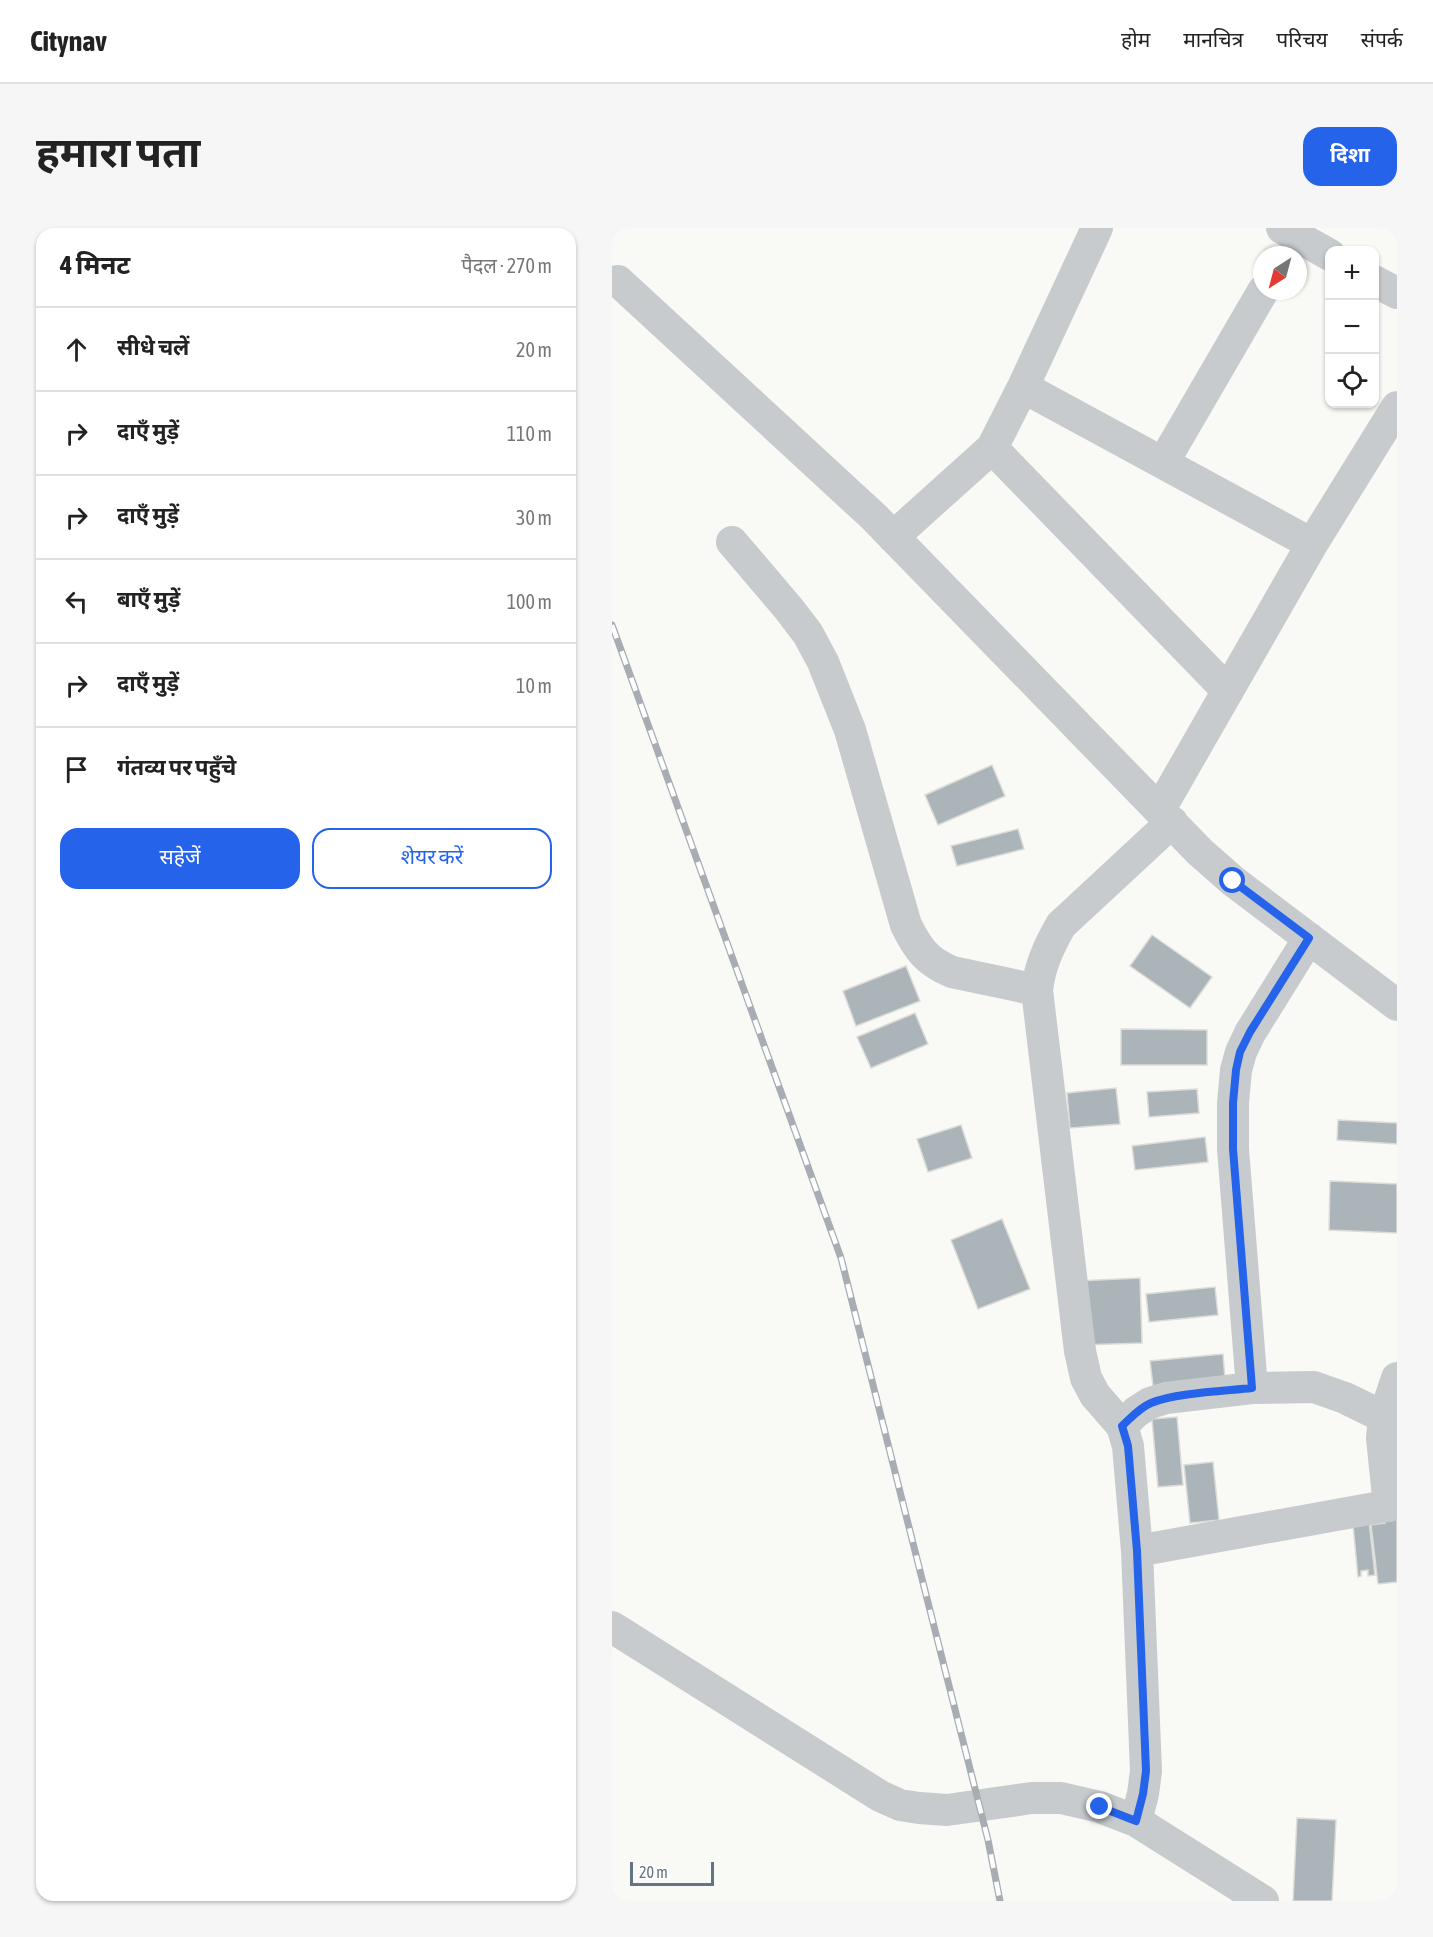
<!DOCTYPE html>
<html lang="hi">
<meta charset="utf-8">
<style>
body{margin:0;font-family:"Asap Condensed","Noto Sans Devanagari",sans-serif;background:#f6f6f6;color:#222}
.controls{position:absolute;right:18px;top:18px;display:grid;overflow:hidden;border-radius:12px;box-shadow:0 2px 4px #0004}
.controls button{width:54px;height:54px;display:grid;place-items:center;padding:0;border:0;border-bottom:2px solid #e0e0e0;background:#fff;color:#222;font:30px sans-serif}
.compass{position:absolute;left:641px;top:18px;width:54px;height:54px;border-radius:50%;background:#fff;box-shadow:0 2px 4px #0004;rotate:216deg}
.scale{position:absolute;left:18px;bottom:15px;width:84px;box-sizing:border-box;padding-left:6px;border:3px solid #637482;border-top:0;font-size:16px;line-height:21px;white-space:nowrap;color:#637482;-webkit-text-stroke:4px #fff;paint-order:stroke}
.stop{position:absolute;width:18px;height:18px;margin:-14px;border:4px solid #2563eb;border-radius:50%;background:#fff}
.stop.end{background:#2563eb;border-color:#fff;box-shadow:0 2px 6px #0008}
.list{margin:0;padding:0;list-style:none}
h2{display:flex;justify-content:space-between;align-items:center;height:78px;margin:0;padding:0 24px;font-size:26px}
h2 small{font-size:20px;font-weight:400;color:#767676}
.list li{display:grid;grid-template-columns:39px 1fr auto;gap:18px;align-items:center;box-sizing:border-box;height:84px;padding:0 24px;border-top:2px solid #e0e0e0}
.list b{display:block;font-size:22px;white-space:nowrap}
.list em{font-size:20px;font-style:normal;color:#767676}
.actions{display:flex;gap:12px;padding:18px 24px}
.actions a{flex:1;padding:14px 0;border:2px solid #2563eb;border-radius:18px;text-align:center;font-size:21px;color:#2563eb}
.actions .main{background:#2563eb;color:#fff}
.icon{flex:none;width:33px;height:33px;fill:none;stroke:currentColor;stroke-width:2;stroke-linecap:round;stroke-linejoin:round}
.map{position:relative;flex:none;width:785px;height:1673px;overflow:hidden;border-radius:18px}
header{display:flex;align-items:center;gap:36px;box-sizing:border-box;height:84px;padding:0 30px;background:#fff;border-bottom:2px solid #e0e0e0}
header strong{font-size:28px}
nav{display:flex;gap:33px;margin-inline-start:auto;font-size:21px}
.intro{display:flex;align-items:center;justify-content:space-between;box-sizing:border-box;height:144px;padding:0 36px}
h1{margin:0;font-size:42px}
.button{padding:15px 27px;border-radius:18px;background:#2563eb;color:#fff;font-size:21px;font-weight:700}
main{display:flex;gap:36px;padding:0 36px}
aside{flex:1;background:#fff;border-radius:18px;box-shadow:0 2px 4px #0004}
.map>svg:first-child{display:block}
</style>
<header>
<strong>Citynav</strong>
<nav><a>होम</a><a>मानचित्र</a><a>परिचय</a><a>संपर्क</a></nav>
</header>
<div class="intro"><h1>हमारा पता</h1><a class="button">दिशा</a></div>
<main>
<aside>
<h2>4 मिनट<small>पैदल · 270 m</small></h2>
<ul class="list">
<li><svg class="icon" aria-label="ahead" viewBox="0 0 24 24"><path d="M12 20V5M6 11l6-6 6 6"/></svg><div><b>सीधे चलें</b></div><em>20 m</em></li>
<li><svg class="icon" aria-label="right" viewBox="0 0 24 24"><path d="M7 20v-9h11M14 6l5 5-5 5"/></svg><div><b>दाएँ मुड़ें</b></div><em>110 m</em></li>
<li><svg class="icon" aria-label="right" viewBox="0 0 24 24"><path d="M7 20v-9h11M14 6l5 5-5 5"/></svg><div><b>दाएँ मुड़ें</b></div><em>30 m</em></li>
<li><svg class="icon" aria-label="left" viewBox="0 0 24 24"><path d="M17 20v-9H6M10 6l-5 5 5 5"/></svg><div><b>बाएँ मुड़ें</b></div><em>100 m</em></li>
<li><svg class="icon" aria-label="right" viewBox="0 0 24 24"><path d="M7 20v-9h11M14 6l5 5-5 5"/></svg><div><b>दाएँ मुड़ें</b></div><em>10 m</em></li>
<li><svg class="icon" aria-label="arrive" viewBox="0 0 24 24"><path d="M6 21V4h12l-3 4 3 4H6"/></svg><div><b>गंतव्य पर पहुँचे</b></div></li>
</ul>
<div class="actions"><a class="main">सहेजें</a><a>शेयर करें</a></div>
</aside>
<div class="map">
<svg width="785" height="1673" viewBox="0 0 785 1673">
<rect width="100%" height="100%" fill="#f9f9f6"/>
<!-- building -->
<path fill="#abb4b9" stroke="#dbdbd8" stroke-width="1.5" d="M380,537L393,568L326,597L313,567Z
M406,601L412,621L345,638L339,618Z
M540,707L600,749L578,780L518,738Z
M294,738L308,773L244,798L231,763Z
M303,785L316,816L259,840L245,809Z
M509,801L595,802V837H509Z
M504,860L508,896L458,900L455,865Z
M585,861L587,885L537,889L535,864Z
M726,892L785,895V916L725,912Z
M349,897L360,930L316,944L305,911Z
M593,909L596,934L523,942L520,918Z
M718,953L785,956V1005L717,1002Z
M390,991L418,1061L366,1081L339,1012Z
M528,1050L530,1115L469,1117L466,1053Z
M603,1059L606,1087L537,1094L534,1066Z
M611,1126L613,1151L541,1158L538,1133Z
M565,1189L571,1257L546,1259L540,1191Z
M601,1234L607,1292L578,1295L572,1237Z
M756,1284L763,1347L756,1348V1342L749,1343V1348L746,1349L740,1286Z
M785,1290V1354L766,1356L759,1297L773,1295V1292Z
M685,1590L724,1592L720,1673H681Z"/>
<g fill="none" stroke-linecap="round" stroke-linejoin="round">
<!-- minor -->
<path stroke="#c7cbce" stroke-width="32" d="M670,0L718,27
M6,53L262,289L588,624L621,653L785,777
M762,53L785,65
M411,159L700,316
M380,220L616,463
M551,235L651,63
M281,309L380,220L411,159L485,0
M120,314L177,381L196,406L211,434L238,502L294,697C306,721 314,733 340,744L425,762
M548,581L700,316L785,179
M640,1160L621,921V875L624,842L629,824L638,805L697,710
M510,1198L524,1184L538,1175L554,1170L640,1160L702,1159L733,1170L772,1189
M777,1278L770,1210L772,1189L785,1150
M525,1323L785,1276
M0,1399L268,1568L288,1577L307,1580L335,1582L420,1570H449L488,1579L524,1593L651,1673
M524,1593L531,1566L534,1543L525,1323L516,1218L510,1198L483,1167L474,1150L468,1123L425,762C428,737 437,718 449,697L560,594"/>
<defs>
<path id="rail" d="M0,397L229,1030L376,1612L388,1673"/>
</defs>
<!-- rail casing -->
<use href="#rail" stroke="#a7adb3" stroke-width="7"/>
<!-- rail -->
<use href="#rail" stroke="#fff" stroke-width="4.5" stroke-dasharray="14" stroke-linecap="butt"/>
</g>
<g fill="none" stroke-linecap="round" stroke-linejoin="round">
<!-- route -->
<path stroke="#2563eb" stroke-width="8" d="M488,1579L524,1593L531,1566L534,1543L525,1323L516,1218L510,1198C519,1190 527,1180 539,1175C562,1165 613,1163 640,1160L621,921V875L624,842L628,824L638,804L697,710L621,653"/>
</g>
</svg>
<div class="controls">
<button>+</button>
<button>−</button>
<button><svg class="icon" aria-label="locate" viewBox="0 0 24 24"><circle cx="12" cy="12" r="6"/><path d="M12 2v4M12 18v4M2 12h4M18 12h4"/></svg></button>
</div>
<svg class="compass" viewBox="-18 -18 36 36"><path d="M0-13l5 13h-10z" fill="#e53935"/><path d="M0 13l5-13h-10z" fill="#767676"/></svg>
<div class="scale">20 m</div>
<div class="stop" style="left:621px;top:653px"></div>
<div class="stop end" style="left:488px;top:1579px"></div>
</div>
</main>
